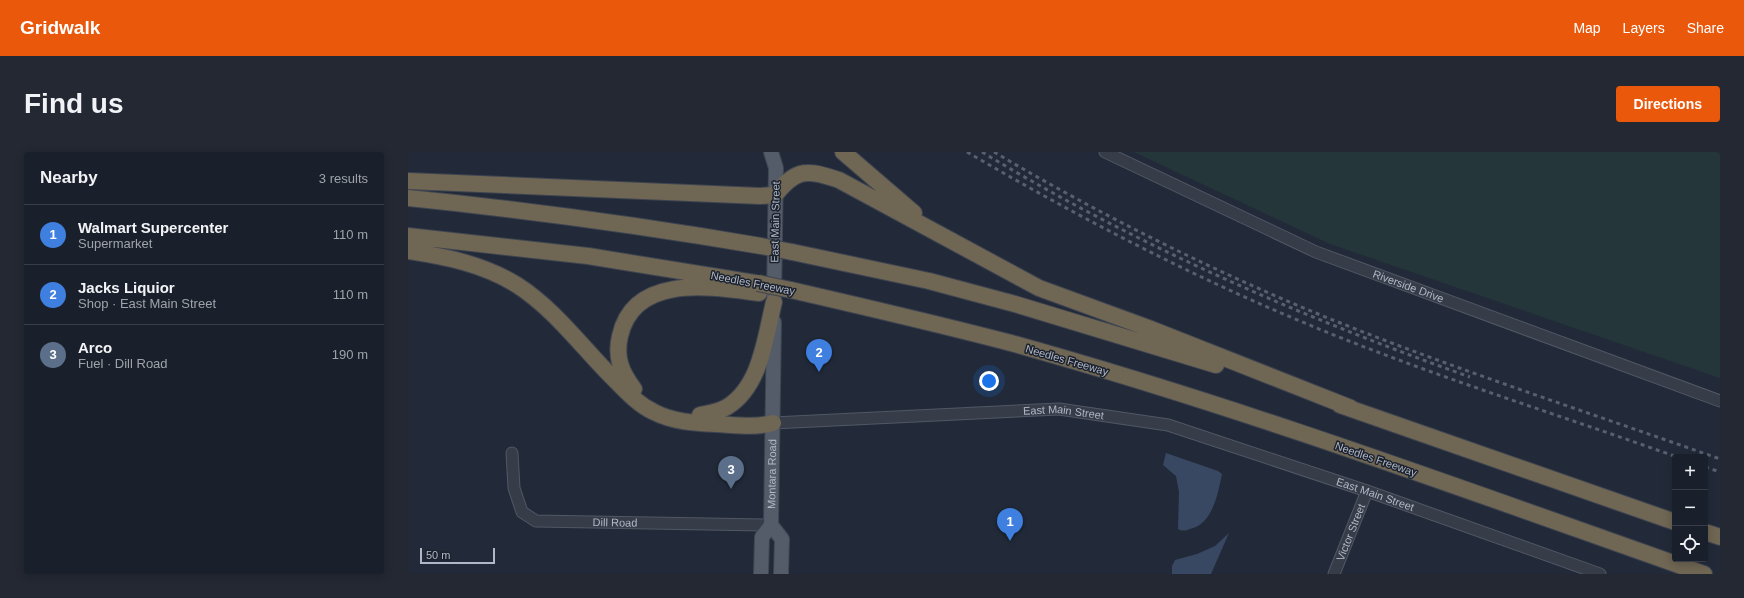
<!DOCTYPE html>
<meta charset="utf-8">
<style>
body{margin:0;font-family:Helvetica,sans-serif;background:#232833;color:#f1f3f6}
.controls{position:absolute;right:12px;bottom:12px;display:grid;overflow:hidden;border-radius:4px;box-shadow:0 2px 10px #0003}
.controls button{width:36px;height:36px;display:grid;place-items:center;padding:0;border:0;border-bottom:1px solid #383e47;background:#1a202b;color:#f1f3f6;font:20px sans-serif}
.scale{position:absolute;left:12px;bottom:10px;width:75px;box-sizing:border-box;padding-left:4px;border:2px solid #b1b7c5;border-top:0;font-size:11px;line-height:14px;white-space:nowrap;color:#b1b7c5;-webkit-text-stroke:3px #1b222e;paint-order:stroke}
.you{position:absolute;left:581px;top:229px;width:14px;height:14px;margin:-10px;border:3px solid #fff;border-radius:50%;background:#1a73e8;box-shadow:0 0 0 6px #1a73e833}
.badge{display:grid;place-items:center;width:26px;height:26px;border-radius:50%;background:#ea580c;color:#fff;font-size:13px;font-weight:700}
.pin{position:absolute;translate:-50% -33px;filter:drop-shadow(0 1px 2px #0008)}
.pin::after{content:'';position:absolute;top:21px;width:14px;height:12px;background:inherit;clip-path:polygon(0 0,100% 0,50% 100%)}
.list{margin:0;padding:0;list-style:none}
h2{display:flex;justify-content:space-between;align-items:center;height:52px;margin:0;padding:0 16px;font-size:17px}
h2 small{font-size:13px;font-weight:400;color:#9fa3a9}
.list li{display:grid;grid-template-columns:26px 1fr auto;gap:12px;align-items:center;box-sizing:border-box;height:60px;padding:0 16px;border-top:1px solid #383e47}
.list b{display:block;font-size:15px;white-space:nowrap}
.list p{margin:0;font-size:13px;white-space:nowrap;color:#9fa3a9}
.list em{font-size:13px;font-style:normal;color:#9fa3a9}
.icon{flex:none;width:22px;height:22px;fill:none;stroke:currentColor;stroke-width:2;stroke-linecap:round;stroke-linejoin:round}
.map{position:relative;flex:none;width:1312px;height:422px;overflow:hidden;border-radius:4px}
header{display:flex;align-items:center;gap:24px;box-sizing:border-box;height:56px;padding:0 20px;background:#ea580c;color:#fff}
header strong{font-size:19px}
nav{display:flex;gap:22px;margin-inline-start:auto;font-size:14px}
.intro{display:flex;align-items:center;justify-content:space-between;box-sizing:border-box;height:96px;padding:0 24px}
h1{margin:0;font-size:28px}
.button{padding:10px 18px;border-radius:4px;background:#ea580c;color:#fff;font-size:14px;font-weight:700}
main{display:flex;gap:24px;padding:0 24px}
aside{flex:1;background:#1a202b;border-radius:4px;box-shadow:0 2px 10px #0003}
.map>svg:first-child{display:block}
</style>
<header>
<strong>Gridwalk</strong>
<nav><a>Map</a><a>Layers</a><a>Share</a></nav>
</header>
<div class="intro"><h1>Find us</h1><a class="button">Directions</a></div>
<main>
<aside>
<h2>Nearby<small>3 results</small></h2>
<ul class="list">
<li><span class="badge" style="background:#3f7fe0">1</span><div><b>Walmart Supercenter</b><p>Supermarket</p></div><em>110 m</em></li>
<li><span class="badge" style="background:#3f7fe0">2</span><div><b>Jacks Liquior</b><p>Shop · East Main Street</p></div><em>110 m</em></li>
<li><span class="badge" style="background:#5c6f8a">3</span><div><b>Arco</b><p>Fuel · Dill Road</p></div><em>190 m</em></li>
</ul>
</aside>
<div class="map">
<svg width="1312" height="422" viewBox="0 0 1312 422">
<rect width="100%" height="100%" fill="#222a39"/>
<!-- green -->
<path fill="#24363a" d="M726,0H1312V226L922,92Z"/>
<!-- water -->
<path fill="#384762" d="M758,301L810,319L814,322C810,341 805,372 782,377C777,379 774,379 770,377L771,340L768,324L755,313Z
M821,381L803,422H764V414L767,408L789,402L807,394Z"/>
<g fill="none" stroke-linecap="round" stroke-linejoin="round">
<defs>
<g id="minor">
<path id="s1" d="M697,0L908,100L1312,249"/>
<path id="s2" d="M365,271L651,257L760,273L959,339L1192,422"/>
<path id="s3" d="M104,301L106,336L114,360L128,369L363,373"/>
<path id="s4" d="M926,422L959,339"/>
</g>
<g id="major">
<path d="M363,0L368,16L366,145"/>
<path d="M363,373L374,387L373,422"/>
<path id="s5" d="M353,422L354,385L363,373L366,170"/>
</g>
<path id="highway" d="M435,0L506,61
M0,29L352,44L367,43C389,15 400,18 431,28L631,136L743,177L943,256
M0,46C118,58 236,74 353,94
M0,84L180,104L347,131
M0,99C39,105 75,112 109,133C148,158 176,198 209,230C220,241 231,253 246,260C265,270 287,271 308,272C327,273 346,276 365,271
M384,100L521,129L607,152L808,213
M383,138C457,155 530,172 603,191C837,256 1066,341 1296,422
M226,237C213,220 207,205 212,184C226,121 304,135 351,141
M932,253L1267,370
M292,263C301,261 311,260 319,255C353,234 357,186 366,150
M1297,380L1312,385"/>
</defs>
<!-- minor casing -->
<use href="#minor" stroke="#515764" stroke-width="13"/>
<!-- major casing -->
<use href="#major" stroke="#3f4652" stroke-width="16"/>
<!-- highway casing -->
<use href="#highway" stroke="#3e4451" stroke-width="18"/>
<!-- minor -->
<use href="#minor" stroke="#363d49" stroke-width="11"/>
<!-- major -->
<use href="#major" stroke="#545b69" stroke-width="14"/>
<!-- highway -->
<use href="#highway" stroke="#6f6653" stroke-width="16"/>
<!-- rail -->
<path stroke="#586070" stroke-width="3" stroke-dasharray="4 4" stroke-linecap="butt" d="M559,0C667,63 777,121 892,169C1015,221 1143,260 1269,305
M574,0C728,93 893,165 1062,225
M586,0C686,59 791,112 898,157C1033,213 1174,258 1312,307
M1297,315L1312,320"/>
<defs>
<path id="highway-bridge" d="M353,94L384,100
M350,131L383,138"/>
</defs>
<!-- highway-bridge casing -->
<use href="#highway-bridge" stroke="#3e4451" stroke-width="18" stroke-linecap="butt"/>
<!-- highway-bridge -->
<use href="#highway-bridge" stroke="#6f6653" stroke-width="16"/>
</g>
<g text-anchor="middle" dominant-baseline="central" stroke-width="3" stroke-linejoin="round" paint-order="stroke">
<!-- street labels -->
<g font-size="11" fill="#b1b7c5" stroke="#1b222e">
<text transform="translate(367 70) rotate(-89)">East Main Street</text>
<text transform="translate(345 131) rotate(11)">Needles Freeway</text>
<text stroke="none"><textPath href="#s1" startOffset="332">Riverside Drive</textPath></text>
<text transform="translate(659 208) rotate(16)">Needles Freeway</text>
<text stroke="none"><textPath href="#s2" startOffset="291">East Main Street</textPath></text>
<text transform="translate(968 307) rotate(19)">Needles Freeway</text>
<text stroke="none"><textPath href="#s5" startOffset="103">Montara Road</textPath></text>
<text stroke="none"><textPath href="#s2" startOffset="615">East Main Street</textPath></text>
<text stroke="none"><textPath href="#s3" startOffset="156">Dill Road</textPath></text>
<text stroke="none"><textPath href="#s4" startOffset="45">Victor Street</textPath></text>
</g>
</g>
</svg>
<div class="controls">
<button>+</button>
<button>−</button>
<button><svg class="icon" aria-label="locate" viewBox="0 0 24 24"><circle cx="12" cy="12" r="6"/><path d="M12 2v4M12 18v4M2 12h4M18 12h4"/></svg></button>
</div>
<div class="scale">50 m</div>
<div class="you"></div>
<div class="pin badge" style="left:602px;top:389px;background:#3f7fe0">1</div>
<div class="pin badge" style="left:411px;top:220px;background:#3f7fe0">2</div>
<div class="pin badge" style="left:323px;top:337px;background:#5c6f8a">3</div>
</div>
</main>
